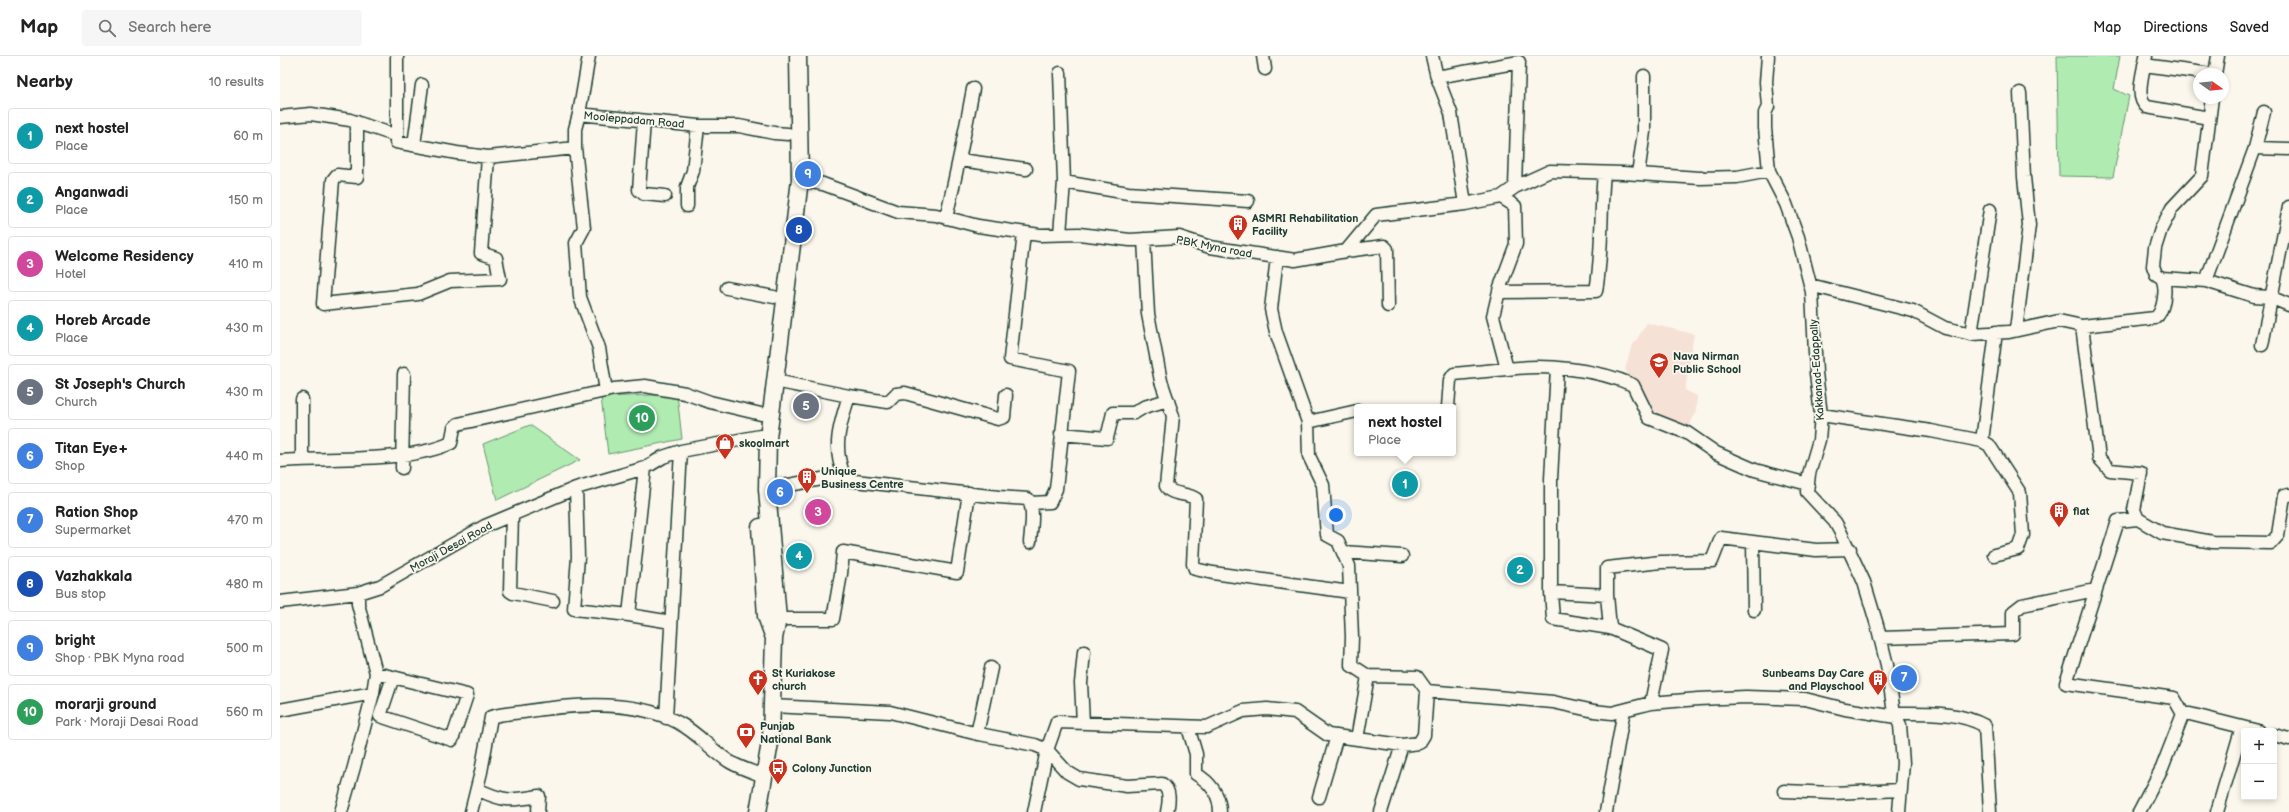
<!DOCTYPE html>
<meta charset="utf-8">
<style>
body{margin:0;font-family:"Balsamiq Sans",sans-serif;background:#f6f6f6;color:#222}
.controls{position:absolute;right:12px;bottom:12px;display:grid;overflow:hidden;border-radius:4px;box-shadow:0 2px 6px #0003}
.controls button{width:36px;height:36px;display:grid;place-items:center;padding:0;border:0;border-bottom:1px solid #e0e0e0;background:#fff;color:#222;font:20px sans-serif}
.compass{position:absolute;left:1913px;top:12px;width:36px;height:36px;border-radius:50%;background:#fff;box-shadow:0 2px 6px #0003;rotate:105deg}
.you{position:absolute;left:1056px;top:459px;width:14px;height:14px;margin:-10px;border:3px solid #fff;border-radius:50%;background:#1a73e8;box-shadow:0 0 0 6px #1a73e833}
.badge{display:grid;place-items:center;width:26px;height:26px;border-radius:50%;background:#c8321e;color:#fff;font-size:13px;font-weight:700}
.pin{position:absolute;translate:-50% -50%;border:2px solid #fff;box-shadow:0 1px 4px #0006}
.popup{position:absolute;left:1074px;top:348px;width:102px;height:52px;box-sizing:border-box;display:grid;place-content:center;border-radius:4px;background:#fff;filter:drop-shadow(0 1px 3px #0005);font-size:13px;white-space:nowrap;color:#767676}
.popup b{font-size:15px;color:#222}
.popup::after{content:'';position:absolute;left:50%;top:100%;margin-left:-8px;border:8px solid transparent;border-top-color:#fff}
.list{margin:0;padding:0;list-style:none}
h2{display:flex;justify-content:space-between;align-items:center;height:52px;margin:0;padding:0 16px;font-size:17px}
h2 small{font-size:13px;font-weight:400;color:#767676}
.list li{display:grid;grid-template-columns:26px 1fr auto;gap:12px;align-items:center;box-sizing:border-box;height:56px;margin:0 8px 8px;padding:0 8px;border:1px solid #e0e0e0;border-radius:4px}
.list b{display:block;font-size:15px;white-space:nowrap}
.list p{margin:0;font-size:13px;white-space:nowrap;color:#767676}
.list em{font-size:13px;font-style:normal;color:#767676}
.icon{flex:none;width:22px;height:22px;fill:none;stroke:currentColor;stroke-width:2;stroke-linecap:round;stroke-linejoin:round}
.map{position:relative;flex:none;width:2009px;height:756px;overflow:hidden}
header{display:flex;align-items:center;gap:24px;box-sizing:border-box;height:56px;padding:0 20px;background:#fff;border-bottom:1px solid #e0e0e0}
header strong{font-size:19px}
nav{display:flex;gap:22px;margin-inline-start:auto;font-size:14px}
.search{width:280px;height:36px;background:#f6f6f6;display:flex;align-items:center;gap:10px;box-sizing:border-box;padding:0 14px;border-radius:4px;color:#767676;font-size:15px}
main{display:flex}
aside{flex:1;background:#fff}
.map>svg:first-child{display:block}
</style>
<header>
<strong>Map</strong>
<div class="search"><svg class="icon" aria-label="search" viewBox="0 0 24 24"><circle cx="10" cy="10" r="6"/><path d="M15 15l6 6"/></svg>Search here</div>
<nav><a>Map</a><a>Directions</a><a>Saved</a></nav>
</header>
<main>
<aside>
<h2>Nearby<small>10 results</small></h2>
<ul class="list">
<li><span class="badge" style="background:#0f9aa8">1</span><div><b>next hostel</b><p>Place</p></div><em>60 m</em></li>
<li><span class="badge" style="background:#0f9aa8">2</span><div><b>Anganwadi</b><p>Place</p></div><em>150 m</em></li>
<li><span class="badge" style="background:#d1479c">3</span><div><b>Welcome Residency</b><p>Hotel</p></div><em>410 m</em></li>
<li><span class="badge" style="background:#0f9aa8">4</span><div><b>Horeb Arcade</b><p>Place</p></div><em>430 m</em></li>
<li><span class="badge" style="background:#6b7280">5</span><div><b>St Joseph's Church</b><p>Church</p></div><em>430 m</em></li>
<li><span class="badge" style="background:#3f7fe0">6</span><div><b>Titan Eye+</b><p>Shop</p></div><em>440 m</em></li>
<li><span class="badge" style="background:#3f7fe0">7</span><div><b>Ration Shop</b><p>Supermarket</p></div><em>470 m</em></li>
<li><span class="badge" style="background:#1a4fb4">8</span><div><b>Vazhakkala</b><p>Bus stop</p></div><em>480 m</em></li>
<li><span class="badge" style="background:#3f7fe0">9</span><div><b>bright</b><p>Shop · PBK Myna road</p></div><em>500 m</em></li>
<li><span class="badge" style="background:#2e9e5b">10</span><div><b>morarji ground</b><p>Park · Moraji Desai Road</p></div><em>560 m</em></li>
</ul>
</aside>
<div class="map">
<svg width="2009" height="756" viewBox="0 0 2009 756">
<rect width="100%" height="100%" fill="#fbf7ec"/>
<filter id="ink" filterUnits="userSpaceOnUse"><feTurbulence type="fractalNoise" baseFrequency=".025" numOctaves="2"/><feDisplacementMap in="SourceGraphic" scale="8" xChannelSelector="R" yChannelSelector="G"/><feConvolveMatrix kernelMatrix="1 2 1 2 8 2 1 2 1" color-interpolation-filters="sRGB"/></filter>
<g filter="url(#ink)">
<!-- built -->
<path fill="#f6e1d7" d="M1367,267L1414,278L1405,334L1417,340L1416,354L1409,372L1368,355L1345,313L1351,292Z"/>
<!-- green -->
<path fill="#b0ebb1" stroke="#689472" d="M1777,0H1840L1834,33L1849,40L1833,121L1779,120Z
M397,338L402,383L328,398L321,341Z
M250,369L300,404L217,444L203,388Z"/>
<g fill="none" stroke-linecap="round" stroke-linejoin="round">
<defs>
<path id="minor" d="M117,0V80
M983,0L985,13
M1152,0L1157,21L1171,57L1185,148
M1488,0L1486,26L1488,51L1485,57V72L1489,115L1506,148L1518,181L1532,236L1536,317L1541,359L1539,384L1529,418L1527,436L1555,466L1560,475L1584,526L1597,569L1607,609L1614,657L1620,669L1623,707L1619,756
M1866,0C1864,14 1854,42 1867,51L1929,62
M1864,9L1931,18
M1935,18L1938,0
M1157,21L1239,6L1235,131
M1984,56L1975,92L1926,225L1974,240L1990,241L2009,249
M299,58L309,0
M0,61L31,58L70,64L117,80L116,86L177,97L208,101L295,92V73L299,58L418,70H459L494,77L508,78
M364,65L359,134L364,138L385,140
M77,66V121L57,119L53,124L43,248L138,238L170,225L220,223L216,202L201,197L208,101
M134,89L142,29
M295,92L304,172L296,187L300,241L319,292L326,335
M1975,92L2009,93
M680,104L746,113
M1358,118L1364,76V20
M520,124L543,128L618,156L656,159L698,170L760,179L799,178L850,184L899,181L930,191L1015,204L1066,195L1096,159L1185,148L1221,141L1235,131L1270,115L1343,117L1420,122L1457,121L1489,115
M784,126L848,137L968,145
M1221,141L1235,150L1236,188L1220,231L1213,260L1227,313C1266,308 1317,313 1353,329L1369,362L1407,377L1436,397L1475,414L1528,428
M407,150V131L413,115L418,70
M666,162C676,119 685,77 693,33
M744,177L730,303L789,315L776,433L770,446L751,447
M780,178L784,126L780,17
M864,183L868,258L881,325L893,360L886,430C891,440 907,436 916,443L913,508L915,513L933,517L1070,536
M1066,195L1104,190L1107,193L1108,250
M997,201L991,253L996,276L1028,366L1029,400L1043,429L1047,479L1058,485L1069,510L1072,581L1071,609L1088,620L1077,683
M1882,222L1926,225
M1530,229L1633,255L1665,272L1691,278L1729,276L1779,265L1802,270L1875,262C1884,256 1887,232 1882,222L1876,218L1873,210L1875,192L1881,173L1892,152L1922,120L1932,42
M447,232L494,241
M1219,236L1316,235C1323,196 1320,157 1324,117
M1802,270L1819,402L1830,414L1861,417L1854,454L1858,463L1838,465L1786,627L1894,642L1903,658
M1736,274L1749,169L1744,121L1740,37
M1691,278L1710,154
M1982,289L2009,151
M1277,312L1271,423V536L1327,539L1330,572L1382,594L1371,647
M495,325L569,340
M1168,351L1170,324L1174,318L1227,313
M1541,359L1651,375L1702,385L1709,389L1740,437L1743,479L1738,493L1714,499
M1028,366L1077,355
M781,378L827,382L833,357H854L864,351L888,344
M1702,385L1716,276
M22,403V343
M0,405C49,401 127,407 171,387L174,372L178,368L334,333L365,330L405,337L430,346L481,358
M122,412L124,318
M365,412L349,559L391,566
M564,419C552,391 560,368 569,340L608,346L616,338L625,337L718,363L724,361L726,339
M296,432L298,501L294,553L349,559
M487,433L564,419L566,424L719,441L748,443C755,454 751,473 750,486
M232,459L230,535L233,537L273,545
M1858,463L1882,477L1933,486L1991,487L1998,479L2004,440L2009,439
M1473,487L1474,554
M1063,496L1122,500
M1271,536L1273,563L1330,572
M1327,539V512L1381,506L1432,505L1441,482L1536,494L1570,493
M0,546L78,537
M498,563H553L561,518L563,496L677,516L689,437
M1600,582L1733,578V556L1742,549L1815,534
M96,617L187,639L172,684L100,660L113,621
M1147,635L1273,646L1314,655L1332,657L1371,647L1418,643L1466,641L1525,643L1565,653L1616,661
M492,650L610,656L694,677L755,689L767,694L787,716L799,723L847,730L882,728C891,734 889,746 887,756
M0,654L93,637
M1614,657C1643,657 1679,655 1705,670L1710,756
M1903,658H1910L1978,675
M386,662L401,395
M803,667L801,627L804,596
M908,671L916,698V718C930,726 940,739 940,756
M697,678L711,612
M1994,679L2009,683
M197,733C224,746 230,745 259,740L258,756
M1504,735L1553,737L1621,734
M1039,741L1057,680
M61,756L74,711L93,637L96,617L78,548V537L100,530L205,470L296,432L365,412L383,401L401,395L480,380
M191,756L201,716L211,661C221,658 233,657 243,656C290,648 356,643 399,667C418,677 432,695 450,706C460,712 473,716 484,720
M754,756L767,694L777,666L927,671L963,655L987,653L1015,656L1048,679L1122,689L1139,687L1144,679L1147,635L1137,621L1088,620
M1101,756L1122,689
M1326,756L1344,654
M1859,756L1882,712L1903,658
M1937,756L1962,671"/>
<path id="major" d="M480,471L486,560L494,582
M478,756L491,681L494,582L498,563L487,433L488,382L520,124L518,0"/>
</defs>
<!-- minor casing -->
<use href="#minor" stroke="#1f3d34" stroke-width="15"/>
<!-- major casing -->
<use href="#major" stroke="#1f3d34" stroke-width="19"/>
<!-- minor -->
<use href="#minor" stroke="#fbf7ec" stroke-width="12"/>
<!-- major -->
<use href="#major" stroke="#fbf7ec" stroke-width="16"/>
</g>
</g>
<!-- icons -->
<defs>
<symbol id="building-pin" viewBox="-11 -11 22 30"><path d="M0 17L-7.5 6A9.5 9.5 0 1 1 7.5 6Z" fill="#c8321e" stroke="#fbf7ec"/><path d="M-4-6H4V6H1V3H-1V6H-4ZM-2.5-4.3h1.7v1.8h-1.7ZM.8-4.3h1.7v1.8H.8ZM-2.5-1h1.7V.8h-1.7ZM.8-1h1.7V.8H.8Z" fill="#fff"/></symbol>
<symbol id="school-pin" viewBox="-11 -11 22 30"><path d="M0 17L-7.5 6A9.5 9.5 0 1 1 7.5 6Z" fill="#c8321e" stroke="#fbf7ec"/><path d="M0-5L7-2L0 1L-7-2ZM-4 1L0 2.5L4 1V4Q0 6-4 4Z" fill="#fff"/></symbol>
<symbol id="shop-pin" viewBox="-11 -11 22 30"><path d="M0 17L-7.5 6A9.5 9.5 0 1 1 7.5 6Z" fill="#c8321e" stroke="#fbf7ec"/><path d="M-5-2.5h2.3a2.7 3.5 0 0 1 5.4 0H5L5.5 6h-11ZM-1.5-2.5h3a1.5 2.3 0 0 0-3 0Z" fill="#fff"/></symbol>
<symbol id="church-pin" viewBox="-11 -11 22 30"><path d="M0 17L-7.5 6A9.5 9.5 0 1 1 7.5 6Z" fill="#c8321e" stroke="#fbf7ec"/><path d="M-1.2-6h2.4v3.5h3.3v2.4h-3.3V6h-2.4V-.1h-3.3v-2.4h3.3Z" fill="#fff"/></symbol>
<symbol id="bank-pin" viewBox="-11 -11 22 30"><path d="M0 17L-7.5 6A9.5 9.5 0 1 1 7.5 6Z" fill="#c8321e" stroke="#fbf7ec"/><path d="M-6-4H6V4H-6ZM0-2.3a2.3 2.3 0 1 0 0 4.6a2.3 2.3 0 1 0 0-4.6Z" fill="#fff"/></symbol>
<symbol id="bus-pin" viewBox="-11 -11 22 30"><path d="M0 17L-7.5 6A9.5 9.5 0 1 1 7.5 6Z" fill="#c8321e" stroke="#fbf7ec"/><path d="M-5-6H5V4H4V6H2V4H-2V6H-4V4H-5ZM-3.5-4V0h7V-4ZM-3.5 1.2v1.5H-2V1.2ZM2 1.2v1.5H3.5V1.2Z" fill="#fff"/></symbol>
</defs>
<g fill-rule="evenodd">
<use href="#building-pin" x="947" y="157" width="22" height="30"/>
<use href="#school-pin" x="1368" y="295" width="22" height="30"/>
<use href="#shop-pin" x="434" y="376" width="22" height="30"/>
<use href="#building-pin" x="516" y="410" width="22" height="30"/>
<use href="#building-pin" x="1768" y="444" width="22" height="30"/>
<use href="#church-pin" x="467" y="612" width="22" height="30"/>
<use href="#building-pin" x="1587" y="612" width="22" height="30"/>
<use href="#bank-pin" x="455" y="665" width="22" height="30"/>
<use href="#bus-pin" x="487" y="701" width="22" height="30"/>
</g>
<g text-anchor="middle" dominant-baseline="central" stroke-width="3.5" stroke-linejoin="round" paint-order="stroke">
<!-- street labels -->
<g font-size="11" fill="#1f3d34" stroke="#fbf7ec">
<text transform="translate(354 64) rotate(5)">Mooleppadam Road</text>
<text transform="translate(934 191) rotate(11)">PBK Myna road</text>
<text transform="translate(1537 314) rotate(-94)">Kakkanad-Edappally</text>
<text transform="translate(171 491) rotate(-29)">Moraji Desai Road</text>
</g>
<!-- poi labels -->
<g font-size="11" font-weight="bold" fill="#1f3d34" stroke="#fbf7ec" text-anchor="start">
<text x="972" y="162">ASMRI Rehabilitation<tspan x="972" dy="13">Facility</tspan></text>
<text x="1393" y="300">Nava Nirman<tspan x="1393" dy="13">Public School</tspan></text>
<text x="459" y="387">skoolmart</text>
<text x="541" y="415">Unique<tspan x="541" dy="13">Business Centre</tspan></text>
<text x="1793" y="455">flat</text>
<text x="492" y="617">St Kuriakose<tspan x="492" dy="13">church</tspan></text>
<text x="1584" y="617" text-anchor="end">Sunbeams Day Care<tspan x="1584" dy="13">and Playschool</tspan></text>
<text x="480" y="670">Punjab<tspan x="480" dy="13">National Bank</tspan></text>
<text x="512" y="712">Colony Junction</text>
</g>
</g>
</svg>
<div class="controls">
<button>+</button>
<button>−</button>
</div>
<svg class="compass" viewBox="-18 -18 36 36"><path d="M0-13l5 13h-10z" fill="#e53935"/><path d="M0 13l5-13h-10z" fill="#767676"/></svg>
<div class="you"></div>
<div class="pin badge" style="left:1125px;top:428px;background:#0f9aa8">1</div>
<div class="popup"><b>next hostel</b>Place</div>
<div class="pin badge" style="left:1240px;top:514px;background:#0f9aa8">2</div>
<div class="pin badge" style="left:538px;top:456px;background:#d1479c">3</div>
<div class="pin badge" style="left:519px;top:500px;background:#0f9aa8">4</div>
<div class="pin badge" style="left:526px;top:350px;background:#6b7280">5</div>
<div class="pin badge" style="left:500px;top:436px;background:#3f7fe0">6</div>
<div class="pin badge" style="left:1624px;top:622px;background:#3f7fe0">7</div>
<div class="pin badge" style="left:519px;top:174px;background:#1a4fb4">8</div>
<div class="pin badge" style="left:528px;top:118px;background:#3f7fe0">9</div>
<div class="pin badge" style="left:362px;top:362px;background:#2e9e5b">10</div>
</div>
</main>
